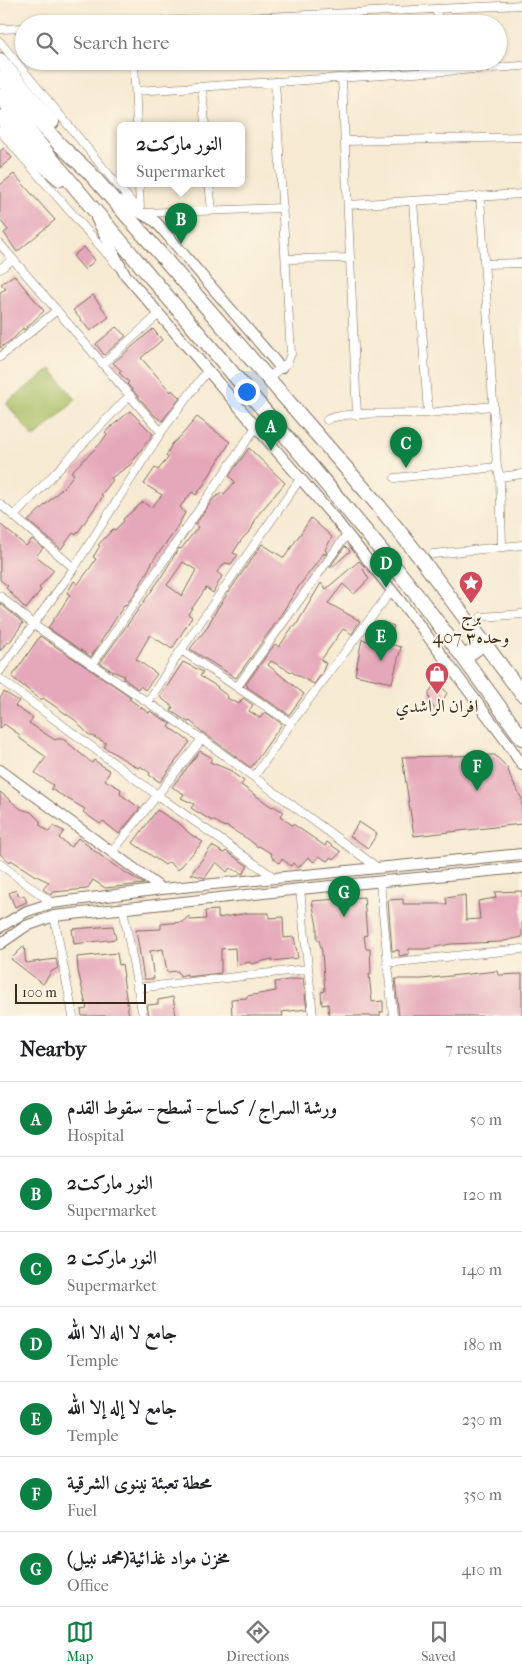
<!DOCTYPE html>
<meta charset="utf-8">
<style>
body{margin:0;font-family:"IM FELL French Canon",Amiri,serif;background:#f2f2f2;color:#202124}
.scale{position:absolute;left:15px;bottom:12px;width:131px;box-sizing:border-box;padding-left:5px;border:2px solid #3b2a1e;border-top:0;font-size:14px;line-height:18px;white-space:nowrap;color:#3b2a1e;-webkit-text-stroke:4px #fcf5e5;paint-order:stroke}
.you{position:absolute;left:246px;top:391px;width:18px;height:18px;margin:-12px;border:4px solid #fff;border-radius:50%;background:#1a73e8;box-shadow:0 0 0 8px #1a73e833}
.badge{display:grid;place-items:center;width:32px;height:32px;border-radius:50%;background:#0b8043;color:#fff;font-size:16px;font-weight:700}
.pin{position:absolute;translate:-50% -41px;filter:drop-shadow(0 1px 2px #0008)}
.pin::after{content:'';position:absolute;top:26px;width:18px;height:15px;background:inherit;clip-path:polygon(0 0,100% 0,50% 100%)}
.popup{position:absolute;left:117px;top:122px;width:128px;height:65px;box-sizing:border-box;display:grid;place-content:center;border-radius:8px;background:#fff;filter:drop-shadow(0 1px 4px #0005);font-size:16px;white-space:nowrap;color:#757577}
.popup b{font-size:19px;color:#202124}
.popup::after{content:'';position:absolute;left:50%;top:100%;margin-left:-10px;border:10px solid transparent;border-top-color:#fff}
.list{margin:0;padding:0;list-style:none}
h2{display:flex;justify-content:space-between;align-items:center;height:65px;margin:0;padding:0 20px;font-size:21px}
h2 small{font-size:16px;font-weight:400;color:#757577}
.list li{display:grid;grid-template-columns:32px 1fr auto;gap:15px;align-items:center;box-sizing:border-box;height:75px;padding:0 20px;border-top:1px solid #e0e0e0}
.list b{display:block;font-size:19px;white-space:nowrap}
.list p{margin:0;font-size:16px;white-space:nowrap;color:#757577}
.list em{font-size:16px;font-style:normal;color:#757577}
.icon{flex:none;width:28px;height:28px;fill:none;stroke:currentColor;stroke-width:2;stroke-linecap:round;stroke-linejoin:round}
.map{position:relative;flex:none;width:522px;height:1016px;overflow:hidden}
.search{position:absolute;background:#fff;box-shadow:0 1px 4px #0004;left:15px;right:15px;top:15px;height:55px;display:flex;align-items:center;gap:12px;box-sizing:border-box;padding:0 18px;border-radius:28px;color:#757577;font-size:19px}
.sheet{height:590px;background:#fff}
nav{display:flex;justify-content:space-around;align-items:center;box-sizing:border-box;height:70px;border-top:1px solid #e0e0e0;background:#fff;font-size:14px;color:#757577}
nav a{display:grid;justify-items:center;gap:2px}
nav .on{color:#0b8043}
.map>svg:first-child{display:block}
</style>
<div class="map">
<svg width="522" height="1016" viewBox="0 0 522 1016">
<rect width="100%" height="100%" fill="#fcf5e5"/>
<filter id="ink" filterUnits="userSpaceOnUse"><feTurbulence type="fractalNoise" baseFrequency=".02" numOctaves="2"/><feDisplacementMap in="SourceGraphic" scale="10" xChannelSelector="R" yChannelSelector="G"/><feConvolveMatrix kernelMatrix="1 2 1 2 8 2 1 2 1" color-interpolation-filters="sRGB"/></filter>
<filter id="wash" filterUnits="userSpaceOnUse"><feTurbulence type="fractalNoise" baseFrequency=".0096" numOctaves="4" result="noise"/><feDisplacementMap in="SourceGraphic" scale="20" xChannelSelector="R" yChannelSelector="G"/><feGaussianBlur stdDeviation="1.12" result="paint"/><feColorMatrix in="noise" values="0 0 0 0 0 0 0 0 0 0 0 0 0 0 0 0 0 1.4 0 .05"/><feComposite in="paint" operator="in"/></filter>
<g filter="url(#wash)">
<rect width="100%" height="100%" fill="#f6ead2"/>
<!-- green -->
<path fill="#a6bd62" stroke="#707440" d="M51,369L76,400L34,438L6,403Z"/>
<g id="blocks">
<!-- building -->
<path fill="#e5a8ba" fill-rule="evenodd" d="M4,148L12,158L0,168V151Z
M14,174L55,220L17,252L4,233L8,230L0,220V185Z
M84,247L95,260L85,270L73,256Z
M14,275L44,311L24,330L23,328L14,338L0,348V292L6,289L1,284Z
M93,295L109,317L90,331L73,310Z
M116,327L126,336L104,355L96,344Z
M153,329L162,340L141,358L171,392L172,390L180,398L162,421L154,415L128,385L127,384L129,382L119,373L122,371L113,363Z
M130,411L153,434L130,465L111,478L113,480L101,495L103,496L76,535L73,533L61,549L28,521L65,486L74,474L71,472L100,444L107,434L105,432Z
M197,417L230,442L204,484L196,495L192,492L180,507L185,513L173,534L154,559L136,592L126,605L125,604L91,657L48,628L70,595L67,593L74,581L78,584L90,568L96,559L93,557L100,546L98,545L113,529L115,530L124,521L123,519L143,502L151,508L162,495L144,484L155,468L158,470L168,458L166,456L172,444L180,437Z
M249,448L285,483L257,516L251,530L242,539L233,553L238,555L231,564L225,563L217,572L222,576L213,593L206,588L188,614L192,617L172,649L150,635L136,659L157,674L145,690L140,686L138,689L123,678L124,676L112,671L100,663L160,579L179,548L181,549L198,527L195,525L214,498L222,493L224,494L235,482L229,476ZM183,562L196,570L182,596L167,585Z
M311,518L332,537L325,550L327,552L325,555L324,553L299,586L275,624L236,678L190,649L206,629L217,609L262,544L284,558Z
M0,524L26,546L32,539L43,548L36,556L54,570L39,588L41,590L26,609L6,588L8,586L0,580Z
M345,546L350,551L331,568L330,567Z
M359,561L365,567L363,569L369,579L354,594L343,584L328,603L360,621L352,634L343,629L321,660L326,663L322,673L314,684L271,661L268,665L304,694L289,715L247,687L248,686L246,684L275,644L279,647L293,626L295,627L321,583L326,589Z
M0,603L23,623L9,643L7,642L0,651Z
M383,622L394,626L389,644L401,647L392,683L355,675L362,639L377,644Z
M40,636L131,697L129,699L149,713L150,711L171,724L169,727L190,742L160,782L149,775L150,773L140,766L138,768L104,747L106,743L88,734L75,720L43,698L41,700L12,677Z
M183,662L203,672L200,676L218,687L217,688L228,696L227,698L239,704L243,698L253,705L249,711L260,718L265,712L282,724L251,768L201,731L190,721L188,722L171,711L173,707L160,697Z
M437,680L447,693L437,711L430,703L429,693Z
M4,692L19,701L15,706L33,718L29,723L55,740L57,739H63L92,763L94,760L110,771L105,780L121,789L120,794L140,808L119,834L103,821L100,824L83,812L85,809L51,789L53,785L35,773L46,757L18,737L20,735L4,724L0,729V698Z
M200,751L212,758L210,762L232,771L231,772L244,781L241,785L272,807L273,806L284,812L280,816L292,825L293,824L325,846L327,842L341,852L334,859L331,857L327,861L319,856L314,862L308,857L298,868L293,863L291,866L282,859L279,863L271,856L272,854L259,846L258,847L248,839L226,826L225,827L213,820L212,821L191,808L194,804L181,798L184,794L172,787Z
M495,755L507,767L512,781L522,799V824L414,836L402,757Z
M0,792L21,809L31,812L40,821V825L49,832L53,826L64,831L59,838L71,847L78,838L109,862L144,884L105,888L93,880L87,889L53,892L51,895L43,889L49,882L34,875L11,860L10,862L0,854Z
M157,810L181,825L190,834L203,842L178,870L169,862L165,865L133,843Z
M359,822L377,834L368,848L350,836Z
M212,846L224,853L226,851L248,866L243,874L230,868L227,872L216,862L205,878L191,874Z
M16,890L20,897L24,895L27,902L15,907L9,893Z
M522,891V937L500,942L451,944L425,949H409V954L399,956V950L392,951L388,900L403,899V904H447L446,898L465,895L466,920L480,919L478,901L496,898L495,892Z
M364,897L367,935L364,936L366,949H370L371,974H369L372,1002L383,1001V1012H380V1016H329L328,1004L322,1005L321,992L325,991L322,952L319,940H317V926L312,901Z
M218,910V918L248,913H269V918L283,917L284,938L294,937L298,958L272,961V959L251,964L250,962L236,965L235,948L221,949V973L187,977V974L180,976L178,971L167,972L163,949L150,951L154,979H144L136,930L161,929V924L182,922L189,916L190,920L206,919L205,911Z
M113,926L116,939L74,944L72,929Z
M24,946L26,963L56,959L58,968L52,971L43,984L11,959Z
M117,953L119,965L122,964L124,977H123L129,1016H82L81,1010L87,1009L78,971L77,957Z
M497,971L498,975L522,974V1016H399L395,979H422Z
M303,978L307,1009L282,1012L283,1016H232L231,999L247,998V996L276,991L275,982Z
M173,997L176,1016H149L147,1005L158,1004V1000Z"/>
</g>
</g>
<g filter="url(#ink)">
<use href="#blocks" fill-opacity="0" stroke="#7c6d5d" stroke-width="1"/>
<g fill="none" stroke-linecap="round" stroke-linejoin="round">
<defs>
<path id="street" d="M437,9L438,24
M114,24L522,5
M0,29L24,28
M0,42L138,210
M134,61L137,125
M342,78L357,415
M202,87L205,125
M136,91L522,66
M0,131L116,264
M345,141L522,137
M139,183L140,211
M209,183L212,210
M480,196L497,467L500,477L502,546
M413,201L428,413
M348,205L522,194
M142,213L283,208
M0,244L161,432
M286,259L350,258
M485,264L522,263
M0,269L13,259
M0,357L57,310
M103,364L159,314
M268,378L287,363L291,354L275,82
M327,420C342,411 406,414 427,413C449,411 471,408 493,406
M500,477L522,474
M395,478L497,467
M0,504L74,568
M14,516L130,395
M433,554L522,545
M0,596L34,625L202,739L378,868
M481,617L522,614
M181,650L291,723
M92,665L256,427
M0,671L74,568L161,432L207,371
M0,679L157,795L275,878
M237,687L347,534
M148,702L181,650L300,479
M254,777L291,723L392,590
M112,852L202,739
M0,864L52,903
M380,882L393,1016
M300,889L313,1016
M123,908L143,1016
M54,916L73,1016
M387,963L522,949
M137,988L307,969"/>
<path id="secondary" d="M118,200L156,222L281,368
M96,218L124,273L336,520L420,626L506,741L522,765
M0,770L162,889
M0,927L27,911L52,903L162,889L522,854
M0,944L26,926L54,916L300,889L522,868"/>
<path id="highway" d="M0,60L52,122
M0,78L60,145L90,173L378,505L419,556L522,694
M0,96C130,257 268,411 398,571C441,625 481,682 522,738
M0,117L38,160L60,179
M464,658L485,642"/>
</defs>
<!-- street casing -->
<use href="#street" stroke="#7c6d5d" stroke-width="9"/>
<!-- secondary casing -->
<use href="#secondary" stroke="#7c6d5d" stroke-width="12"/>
<!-- highway casing -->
<use href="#highway" stroke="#7c6d5d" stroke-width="16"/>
<!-- street -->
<use href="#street" stroke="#fff" stroke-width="8"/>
<!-- secondary -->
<use href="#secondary" stroke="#fff" stroke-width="10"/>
<!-- highway -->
<use href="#highway" stroke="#fff" stroke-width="14"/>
</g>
</g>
<!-- icons -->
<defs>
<symbol id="sight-pin" viewBox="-11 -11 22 30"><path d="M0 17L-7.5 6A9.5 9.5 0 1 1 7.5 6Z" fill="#d1495b" stroke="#fcf5e5"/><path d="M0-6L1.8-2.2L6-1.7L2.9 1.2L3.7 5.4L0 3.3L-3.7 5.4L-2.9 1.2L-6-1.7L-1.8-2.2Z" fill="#fff"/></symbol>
<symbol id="shop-pin" viewBox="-11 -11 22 30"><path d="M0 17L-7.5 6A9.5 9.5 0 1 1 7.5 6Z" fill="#d1495b" stroke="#fcf5e5"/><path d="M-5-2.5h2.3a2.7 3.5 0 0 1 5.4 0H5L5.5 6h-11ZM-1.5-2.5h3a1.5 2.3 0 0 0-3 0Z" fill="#fff"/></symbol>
</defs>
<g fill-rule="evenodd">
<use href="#sight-pin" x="457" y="569" width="28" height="38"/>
<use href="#shop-pin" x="423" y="660" width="28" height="38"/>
</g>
<g text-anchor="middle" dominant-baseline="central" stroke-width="4" stroke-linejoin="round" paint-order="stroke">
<!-- poi labels -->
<g font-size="18" fill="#3b2a1e" stroke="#fcf5e5">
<text x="471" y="616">برج<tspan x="471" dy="21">وحده٣ 407</tspan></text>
<text x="437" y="706">افران الراشدي</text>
</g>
</g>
</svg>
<div class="scale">100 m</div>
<div class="you"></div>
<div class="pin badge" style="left:271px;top:451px">A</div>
<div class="pin badge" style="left:181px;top:244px">B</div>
<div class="popup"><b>النور ماركت2</b>Supermarket</div>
<div class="pin badge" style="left:406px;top:468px">C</div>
<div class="pin badge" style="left:386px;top:588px">D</div>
<div class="pin badge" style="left:381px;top:661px">E</div>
<div class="pin badge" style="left:477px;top:791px">F</div>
<div class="pin badge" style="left:344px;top:917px">G</div>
<div class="search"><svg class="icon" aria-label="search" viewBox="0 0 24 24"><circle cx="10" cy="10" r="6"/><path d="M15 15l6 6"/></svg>Search here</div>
</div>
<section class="sheet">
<h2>Nearby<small>7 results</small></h2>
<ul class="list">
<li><span class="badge">A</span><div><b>ورشة السراج / كساح - تسطح - سقوط القدم</b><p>Hospital</p></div><em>50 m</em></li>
<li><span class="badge">B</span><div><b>النور ماركت2</b><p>Supermarket</p></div><em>120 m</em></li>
<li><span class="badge">C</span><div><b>النور ماركت 2</b><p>Supermarket</p></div><em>140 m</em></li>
<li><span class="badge">D</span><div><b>جامع لا اله الا الله</b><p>Temple</p></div><em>180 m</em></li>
<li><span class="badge">E</span><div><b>جامع لا إله إلا الله</b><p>Temple</p></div><em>230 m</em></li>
<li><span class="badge">F</span><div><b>محطة تعبئة نينوى الشرقية</b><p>Fuel</p></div><em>350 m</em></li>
<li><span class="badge">G</span><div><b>مخزن مواد غذائية(محمد نبيل)</b><p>Office</p></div><em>410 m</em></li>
</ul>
</section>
<nav>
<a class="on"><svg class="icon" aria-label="map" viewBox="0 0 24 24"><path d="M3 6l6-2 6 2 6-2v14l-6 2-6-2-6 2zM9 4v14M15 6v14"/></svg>Map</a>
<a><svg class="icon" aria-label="directions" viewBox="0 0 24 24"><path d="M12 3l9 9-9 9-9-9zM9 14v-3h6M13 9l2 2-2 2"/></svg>Directions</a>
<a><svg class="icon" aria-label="saved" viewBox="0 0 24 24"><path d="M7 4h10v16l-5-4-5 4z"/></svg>Saved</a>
</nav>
